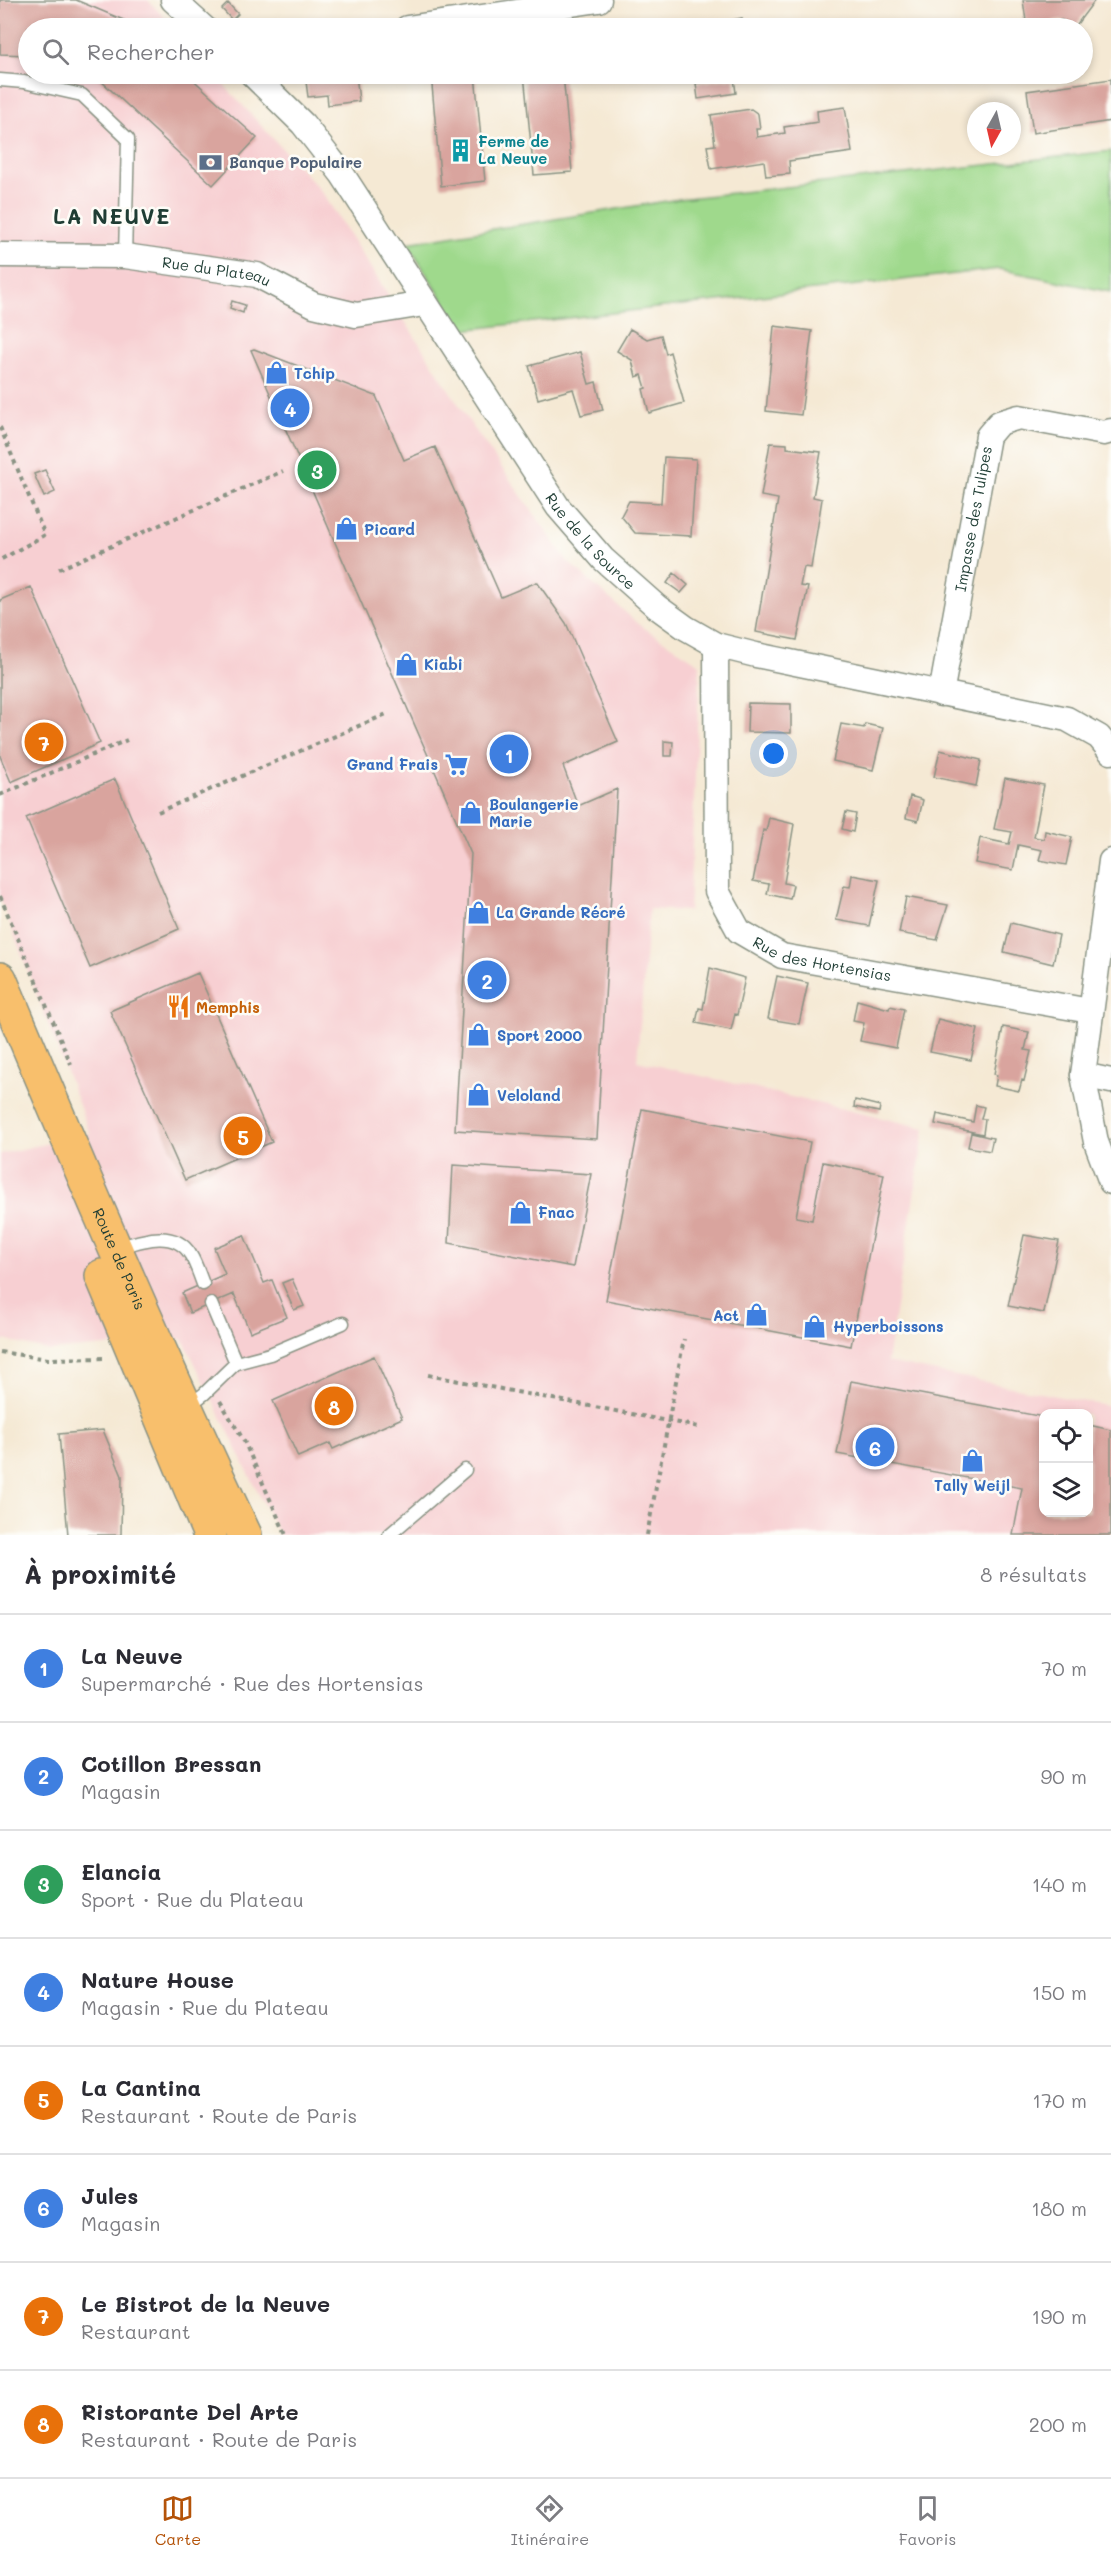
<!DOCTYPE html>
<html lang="fr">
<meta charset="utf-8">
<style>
body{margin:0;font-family:Mali,sans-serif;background:#f7f7f7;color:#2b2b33}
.controls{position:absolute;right:18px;bottom:18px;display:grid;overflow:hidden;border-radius:12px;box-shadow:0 3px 9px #0003}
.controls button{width:54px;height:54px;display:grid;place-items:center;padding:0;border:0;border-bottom:2px solid #e1e1e2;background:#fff;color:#2b2b33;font:30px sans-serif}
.compass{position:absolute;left:967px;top:102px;width:54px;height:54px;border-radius:50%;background:#fff;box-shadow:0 3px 9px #0003;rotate:188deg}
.you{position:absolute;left:774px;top:754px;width:21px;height:21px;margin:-15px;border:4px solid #fff;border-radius:50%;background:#1a73e8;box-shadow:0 0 0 9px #1a73e833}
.badge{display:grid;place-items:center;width:39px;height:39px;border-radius:50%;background:#b45309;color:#fff;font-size:20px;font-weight:700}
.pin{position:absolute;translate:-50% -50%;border:3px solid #fff;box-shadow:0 2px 6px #0006}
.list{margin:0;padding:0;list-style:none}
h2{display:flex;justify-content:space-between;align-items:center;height:78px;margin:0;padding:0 24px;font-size:26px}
h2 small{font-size:20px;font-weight:400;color:#7c7c81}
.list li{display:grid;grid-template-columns:39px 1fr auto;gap:18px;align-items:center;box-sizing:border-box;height:108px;padding:0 24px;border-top:2px solid #e1e1e2}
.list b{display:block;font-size:22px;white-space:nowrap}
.list p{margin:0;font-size:20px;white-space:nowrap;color:#7c7c81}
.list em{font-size:20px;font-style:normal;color:#7c7c81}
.icon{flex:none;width:33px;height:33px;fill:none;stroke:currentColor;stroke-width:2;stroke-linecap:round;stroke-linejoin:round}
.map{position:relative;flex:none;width:1111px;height:1535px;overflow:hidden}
.search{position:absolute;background:#fff;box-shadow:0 3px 9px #0003;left:18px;right:18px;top:18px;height:66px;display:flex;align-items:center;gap:15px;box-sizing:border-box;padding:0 21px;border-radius:33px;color:#7c7c81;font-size:22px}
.sheet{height:942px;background:#fff}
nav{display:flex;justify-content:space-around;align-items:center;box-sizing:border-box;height:84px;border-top:2px solid #e1e1e2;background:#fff;font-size:16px;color:#7c7c81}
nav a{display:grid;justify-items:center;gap:3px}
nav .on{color:#b45309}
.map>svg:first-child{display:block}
</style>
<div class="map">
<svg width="1111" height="1535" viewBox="0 0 1111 1535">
<rect width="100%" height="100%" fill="#fdfcf7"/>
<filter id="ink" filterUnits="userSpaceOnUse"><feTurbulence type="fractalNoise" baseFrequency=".0167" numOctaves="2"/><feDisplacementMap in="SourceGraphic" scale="12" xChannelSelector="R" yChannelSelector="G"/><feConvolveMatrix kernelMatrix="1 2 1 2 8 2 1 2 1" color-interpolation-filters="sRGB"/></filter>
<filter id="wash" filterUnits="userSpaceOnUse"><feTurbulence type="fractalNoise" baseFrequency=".008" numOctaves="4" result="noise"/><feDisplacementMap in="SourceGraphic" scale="24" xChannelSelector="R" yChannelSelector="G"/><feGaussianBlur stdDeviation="1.35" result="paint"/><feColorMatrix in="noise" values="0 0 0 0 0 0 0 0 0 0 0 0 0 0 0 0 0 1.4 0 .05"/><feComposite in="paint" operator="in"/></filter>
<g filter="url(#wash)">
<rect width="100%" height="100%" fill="#f5e9d4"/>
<!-- built -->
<path fill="#f7cfd2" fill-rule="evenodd" d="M0,0H148L174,28H28V74H214L322,192L471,424L568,562L641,626L700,664L689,911L649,909L637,1061L925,1128L887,1362L1111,1407V1535H279L183,1339L50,1351L0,1339V1154L90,1134L0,898ZM1044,1414H1088V1512H1044Z"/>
<!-- green -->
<path fill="#9fd98c" stroke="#5f8b60" stroke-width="1.5" d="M1111,151V292L999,269L462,330L407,243L679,199Z"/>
<g id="blocks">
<!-- building -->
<path fill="#d9a49e" d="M0,0H76L133,24L138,28H28V55L0,54Z
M1023,0H1095L1074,28L1062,20L1053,21L1054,27L1027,28Z
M228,3L238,14L232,20L222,9Z
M742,18L744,28H713L728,25L727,21Z
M87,74H187L257,138L213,185L98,78Z
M305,74H356L359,101L328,105L327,95L308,97Z
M431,74H475L485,181L441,186Z
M524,74H563L572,172L534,175Z
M734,78L736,93L698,99L696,83Z
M1111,79V121L1033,133L1027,91Z
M845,107L852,152L789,161L790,174L766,176L764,161L711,169L707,146L715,145L711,115L751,109L758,114L760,129H756L757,137L785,133L784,127L818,122L817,111Z
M232,301L245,305L243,313L230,308Z
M774,326L812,331L801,415L766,411Z
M630,329L647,339L661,335L666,354L670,352L684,403L649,413L643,389L646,388L642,375L636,377L632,360L617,351Z
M254,349L376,396L404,460L435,447L501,597L537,582L566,623L618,742L563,766L578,806L617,789L597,1139L455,1130L471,854L251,350Z
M580,352L589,384L596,382L603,410L581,415L573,389L538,399L529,366Z
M770,443L787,444V448L821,452L813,497L822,499L811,568L804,567L800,586L808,587L797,640L756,632L778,499L761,496Z
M664,457L696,459L691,536L635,533L621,516L629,501L661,503Z
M45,470L55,492L44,497L34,474Z
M674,573L688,585L681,593L667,583Z
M31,587L100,743L11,782L0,756V600Z
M748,703L791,704V733L747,732Z
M841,724L864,728L865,724L883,728L873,770L833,761Z
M664,741L673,742L672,756H664Z
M940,750L981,760L976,786L934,777Z
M1005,778L1044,785L1034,837L1044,839L1045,831L1072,837L1066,865L1039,860L1042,850L1018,845L1013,870L975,863L980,838L1009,844L1012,832L994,829Z
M115,779L179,929L90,968L26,818Z
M910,796L923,800L918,821L906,818Z
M846,812L856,814L853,832L842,829Z
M769,818L794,824L784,883L793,885L790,899L767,894L769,884L753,881L763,830L766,831Z
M852,875L879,880L869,926L836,920L844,886L850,887Z
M906,897L948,905L937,940L899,933Z
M1011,923L1059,935L1053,964L1004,952Z
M710,968L745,978L737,1015L735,1014L731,1030L696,1023L699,1008L703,1009Z
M198,973L272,1142L185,1180L110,1011Z
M777,976L808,983L799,1024L768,1019Z
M857,1000L889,1009L890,1006L904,1009L896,1048L860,1041L864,1023L853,1021Z
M938,1019L978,1029L971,1060L930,1052Z
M1003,1027L1029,1032L1025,1050L1031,1051L1024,1081L1022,1080L1019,1091L995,1086L997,1075L994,1074Z
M855,1100L880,1106L879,1112L854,1107Z
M976,1105L984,1107L981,1119H985L983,1134L935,1124L937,1114L973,1122Z
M642,1109L810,1142L796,1217L812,1220L823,1162L884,1174L851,1346L606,1300Z
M971,1133L993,1138L990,1151L968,1147Z
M453,1165L591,1174L573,1267L449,1243Z
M244,1235L264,1283L272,1280L287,1317L250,1332L234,1294L190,1313L182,1293L225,1274L214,1248Z
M1024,1235L1059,1241L1044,1313L1008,1306Z
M292,1279L304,1306L294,1310L282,1283Z
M374,1356L402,1418L333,1449L330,1443L298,1457L273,1401Z
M851,1381L1044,1417V1512H1089V1425L1111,1430V1535H1013L1022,1488L837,1454Z
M103,1430L122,1476L121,1535H68L59,1434Z"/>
</g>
</g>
<g filter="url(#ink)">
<use href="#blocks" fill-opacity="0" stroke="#8a9384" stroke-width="1.5"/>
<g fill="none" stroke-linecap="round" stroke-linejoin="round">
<defs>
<path id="lane" d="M0,80L24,82L82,95L128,139L125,256
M117,1248C140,1241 174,1228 190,1254C196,1263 199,1274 203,1284
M236,1363L270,1354L343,1323
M188,1406L204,1394L236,1363L211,1304
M389,1535L465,1470"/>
<g id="street">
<path d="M173,0L204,28"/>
<path d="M407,28L599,0"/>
<path id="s1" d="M252,74L303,124L342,174L558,507L603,559L657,607L686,628L716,645L756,655L1067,719L1099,737L1111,752"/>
<path id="s2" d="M0,255L125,256L257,275L314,305L356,315L424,304"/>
<path id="s3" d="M716,645L717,891L739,931L782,956L1090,1011"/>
<path id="s4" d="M941,694L988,436L999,423L1019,417L1104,433L1111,431"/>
<path d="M1111,861L1083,1075L1096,1142L1111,1182"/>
<path d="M1083,1075L1111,1081"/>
</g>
<g id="primary">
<path id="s5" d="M0,979C79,1166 158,1352 245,1535"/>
<path d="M102,1276L210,1535"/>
</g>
</defs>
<!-- lane casing -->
<use href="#lane" stroke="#8a9384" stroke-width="15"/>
<!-- street casing -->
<use href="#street" stroke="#8a9384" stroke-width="27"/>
<!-- primary casing -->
<use href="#primary" stroke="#8a9384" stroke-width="36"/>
<!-- path -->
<path stroke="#8a9384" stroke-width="4" stroke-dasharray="4.5 4.5" stroke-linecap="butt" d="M0,427L45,535L0,560
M59,569L283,471
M0,795L127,740
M158,812L389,713
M0,896L71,1064
M0,1352L48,1359L107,1358
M428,1375L699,1427
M220,1401L244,1441L286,1535
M647,1535L684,1339"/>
<!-- lane -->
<use href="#lane" stroke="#fff" stroke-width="12"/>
<!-- street -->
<use href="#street" stroke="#fff" stroke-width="24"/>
<!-- primary -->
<use href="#primary" stroke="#f8bf6c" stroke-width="33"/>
</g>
</g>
<!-- icons -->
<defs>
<symbol id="building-bare" viewBox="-9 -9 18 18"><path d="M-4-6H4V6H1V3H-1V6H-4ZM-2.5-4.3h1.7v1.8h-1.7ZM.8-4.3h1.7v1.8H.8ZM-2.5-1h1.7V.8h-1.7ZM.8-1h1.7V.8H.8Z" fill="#0f9aa8" stroke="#fdfcf7" stroke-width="2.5" paint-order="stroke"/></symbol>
<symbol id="bank-bare" viewBox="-9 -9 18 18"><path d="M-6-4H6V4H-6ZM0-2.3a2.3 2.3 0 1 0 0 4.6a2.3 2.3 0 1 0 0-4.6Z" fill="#5c6f8a" stroke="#fdfcf7" stroke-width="2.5" paint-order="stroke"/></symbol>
<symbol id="shop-bare" viewBox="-9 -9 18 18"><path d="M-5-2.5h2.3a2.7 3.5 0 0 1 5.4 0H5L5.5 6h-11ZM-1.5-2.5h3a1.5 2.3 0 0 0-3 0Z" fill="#3f7fe0" stroke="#fdfcf7" stroke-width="2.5" paint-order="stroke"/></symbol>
<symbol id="supermarket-bare" viewBox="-9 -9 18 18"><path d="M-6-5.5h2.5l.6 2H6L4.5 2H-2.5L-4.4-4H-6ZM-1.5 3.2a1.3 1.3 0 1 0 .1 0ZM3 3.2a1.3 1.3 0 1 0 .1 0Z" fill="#3f7fe0" stroke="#fdfcf7" stroke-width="2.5" paint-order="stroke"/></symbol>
<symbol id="restaurant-bare" viewBox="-9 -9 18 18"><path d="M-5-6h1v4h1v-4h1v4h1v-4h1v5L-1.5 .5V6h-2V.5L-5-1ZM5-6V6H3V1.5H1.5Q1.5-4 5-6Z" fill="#e8710a" stroke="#fdfcf7" stroke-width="2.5" paint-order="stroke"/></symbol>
</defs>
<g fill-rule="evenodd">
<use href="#building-bare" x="444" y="134" width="33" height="33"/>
<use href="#bank-bare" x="194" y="146" width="33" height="33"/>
<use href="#shop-bare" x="260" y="356" width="33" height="33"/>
<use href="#shop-bare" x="330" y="512" width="33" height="33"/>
<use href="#shop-bare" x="390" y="648" width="33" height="33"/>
<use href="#supermarket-bare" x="440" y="748" width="33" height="33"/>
<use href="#shop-bare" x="454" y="796" width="33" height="33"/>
<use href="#shop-bare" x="462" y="896" width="33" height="33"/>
<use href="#restaurant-bare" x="162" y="990" width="33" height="33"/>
<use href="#shop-bare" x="462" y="1018" width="33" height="33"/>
<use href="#shop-bare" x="462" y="1078" width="33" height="33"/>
<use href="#shop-bare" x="504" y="1196" width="33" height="33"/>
<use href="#shop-bare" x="740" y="1298" width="33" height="33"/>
<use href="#shop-bare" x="798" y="1310" width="33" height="33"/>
<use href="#shop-bare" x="956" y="1444" width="33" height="33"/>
</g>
<g text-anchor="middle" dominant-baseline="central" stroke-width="5" stroke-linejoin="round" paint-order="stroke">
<!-- culture labels -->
<g font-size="15" font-weight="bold" fill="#0d838f" stroke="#fdfcf7" text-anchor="start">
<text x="478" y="141">Ferme de<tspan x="478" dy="17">La Neuve</tspan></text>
</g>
<!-- service labels -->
<g font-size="15" font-weight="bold" fill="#4e5e75" stroke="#fdfcf7" text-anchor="start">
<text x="229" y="162">Banque Populaire</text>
</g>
<!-- street labels -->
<g font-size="15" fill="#1f3d34" stroke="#fdfcf7">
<text stroke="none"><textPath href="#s2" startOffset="218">Rue du Plateau</textPath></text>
<text stroke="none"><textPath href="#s4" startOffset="178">Impasse des Tulipes</textPath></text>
<text stroke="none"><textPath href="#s1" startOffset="579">Rue de la Source</textPath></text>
<text stroke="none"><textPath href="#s3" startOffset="381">Rue des Hortensias</textPath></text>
<text stroke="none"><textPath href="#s5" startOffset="304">Route de Paris</textPath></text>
</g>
<!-- shop labels -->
<g font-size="15" font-weight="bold" fill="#366cbe" stroke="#fdfcf7" text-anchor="start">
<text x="294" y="373">Tchip</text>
<text x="364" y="529">Picard</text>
<text x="424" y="664">Kiabi</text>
<text x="438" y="764" text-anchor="end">Grand Frais</text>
<text x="489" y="804">Boulangerie<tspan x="489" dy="17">Marie</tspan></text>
<text x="496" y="912">La Grande Récré</text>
<text x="497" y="1035">Sport 2000</text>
<text x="497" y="1095">Veloland</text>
<text x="538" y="1212">Fnac</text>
<text x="739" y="1315" text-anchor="end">Act</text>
<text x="833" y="1326">Hyperboissons</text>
<text x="972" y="1485" text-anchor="middle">Tally Weijl</text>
</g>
<!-- food labels -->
<g font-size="15" font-weight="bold" fill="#c56008" stroke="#fdfcf7" text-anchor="start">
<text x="196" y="1007">Memphis</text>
</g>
<!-- district labels -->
<g font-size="21" font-weight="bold" letter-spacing="1.5" fill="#1f3d34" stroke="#fdfcf7">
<text x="112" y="215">LA NEUVE</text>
</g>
</g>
</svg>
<div class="controls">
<button><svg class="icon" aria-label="locate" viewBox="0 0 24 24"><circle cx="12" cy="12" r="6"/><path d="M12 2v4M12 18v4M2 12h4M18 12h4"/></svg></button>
<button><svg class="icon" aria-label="layers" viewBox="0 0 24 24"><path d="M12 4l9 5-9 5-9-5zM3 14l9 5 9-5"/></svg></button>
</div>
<svg class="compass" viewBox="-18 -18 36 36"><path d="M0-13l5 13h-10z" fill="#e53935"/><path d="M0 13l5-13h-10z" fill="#7c7c81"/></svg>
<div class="you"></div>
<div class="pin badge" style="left:509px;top:754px;background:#3f7fe0">1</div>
<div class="pin badge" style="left:487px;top:980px;background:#3f7fe0">2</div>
<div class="pin badge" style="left:317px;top:470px;background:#2e9e5b">3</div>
<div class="pin badge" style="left:290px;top:408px;background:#3f7fe0">4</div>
<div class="pin badge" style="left:243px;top:1136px;background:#e8710a">5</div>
<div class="pin badge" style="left:875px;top:1447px;background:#3f7fe0">6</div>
<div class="pin badge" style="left:44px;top:742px;background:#e8710a">7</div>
<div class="pin badge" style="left:334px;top:1406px;background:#e8710a">8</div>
<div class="search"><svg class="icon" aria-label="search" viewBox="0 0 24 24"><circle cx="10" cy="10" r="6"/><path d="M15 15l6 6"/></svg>Rechercher</div>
</div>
<section class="sheet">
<h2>À proximité<small>8 résultats</small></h2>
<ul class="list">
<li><span class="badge" style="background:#3f7fe0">1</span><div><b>La Neuve</b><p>Supermarché · Rue des Hortensias</p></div><em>70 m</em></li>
<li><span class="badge" style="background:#3f7fe0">2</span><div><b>Cotillon Bressan</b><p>Magasin</p></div><em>90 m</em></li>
<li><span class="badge" style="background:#2e9e5b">3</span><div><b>Elancia</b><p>Sport · Rue du Plateau</p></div><em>140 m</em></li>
<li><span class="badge" style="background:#3f7fe0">4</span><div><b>Nature House</b><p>Magasin · Rue du Plateau</p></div><em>150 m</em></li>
<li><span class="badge" style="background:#e8710a">5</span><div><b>La Cantina</b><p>Restaurant · Route de Paris</p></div><em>170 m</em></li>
<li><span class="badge" style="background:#3f7fe0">6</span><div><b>Jules</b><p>Magasin</p></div><em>180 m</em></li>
<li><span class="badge" style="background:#e8710a">7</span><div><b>Le Bistrot de la Neuve</b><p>Restaurant</p></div><em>190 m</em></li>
<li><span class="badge" style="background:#e8710a">8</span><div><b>Ristorante Del Arte</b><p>Restaurant · Route de Paris</p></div><em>200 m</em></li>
</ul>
</section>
<nav>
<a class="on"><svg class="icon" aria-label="map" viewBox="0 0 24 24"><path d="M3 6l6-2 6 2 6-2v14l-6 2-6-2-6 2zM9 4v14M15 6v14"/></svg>Carte</a>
<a><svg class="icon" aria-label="directions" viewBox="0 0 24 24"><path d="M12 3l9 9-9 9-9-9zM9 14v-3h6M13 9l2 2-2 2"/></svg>Itinéraire</a>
<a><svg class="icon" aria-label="saved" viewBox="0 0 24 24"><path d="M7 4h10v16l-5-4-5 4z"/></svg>Favoris</a>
</nav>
